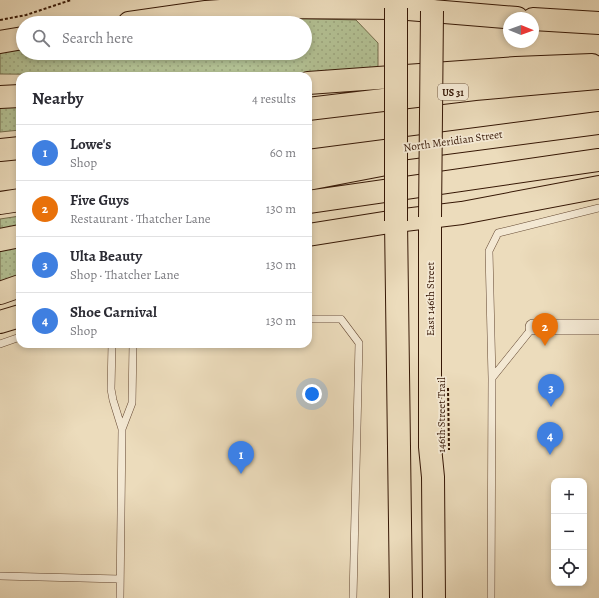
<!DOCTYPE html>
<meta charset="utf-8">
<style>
body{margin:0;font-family:Alegreya,serif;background:#f2f2f3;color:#2b2b33}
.controls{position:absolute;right:12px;bottom:12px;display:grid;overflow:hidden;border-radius:8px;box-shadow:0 2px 6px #0003}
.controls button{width:36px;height:36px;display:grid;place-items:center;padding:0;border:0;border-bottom:1px solid #e1e1e2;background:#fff;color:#2b2b33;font:20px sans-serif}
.compass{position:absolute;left:503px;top:12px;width:36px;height:36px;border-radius:50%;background:#fff;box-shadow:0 2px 6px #0003;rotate:91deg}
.you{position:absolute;left:312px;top:394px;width:14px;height:14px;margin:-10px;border:3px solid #fff;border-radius:50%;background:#1a73e8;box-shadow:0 0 0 6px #1a73e833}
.badge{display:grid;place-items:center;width:26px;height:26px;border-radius:50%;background:#b45309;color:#fff;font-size:13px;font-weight:700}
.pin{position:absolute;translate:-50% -33px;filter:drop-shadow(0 1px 2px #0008)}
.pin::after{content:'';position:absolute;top:21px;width:14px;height:12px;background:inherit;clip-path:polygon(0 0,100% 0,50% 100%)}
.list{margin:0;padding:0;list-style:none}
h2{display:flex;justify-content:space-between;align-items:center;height:52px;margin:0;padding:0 16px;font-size:17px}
h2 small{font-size:13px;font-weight:400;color:#7c7c81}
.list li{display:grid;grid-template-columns:26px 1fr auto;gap:12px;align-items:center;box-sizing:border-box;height:56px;padding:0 16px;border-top:1px solid #e1e1e2}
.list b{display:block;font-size:15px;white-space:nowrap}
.list p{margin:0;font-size:13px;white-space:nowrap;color:#7c7c81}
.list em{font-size:13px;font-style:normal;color:#7c7c81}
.icon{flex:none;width:22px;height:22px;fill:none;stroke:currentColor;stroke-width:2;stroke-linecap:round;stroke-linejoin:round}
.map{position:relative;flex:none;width:599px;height:598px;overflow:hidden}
.search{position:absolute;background:#fff;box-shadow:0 2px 6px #0003;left:16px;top:16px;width:296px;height:44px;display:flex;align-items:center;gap:10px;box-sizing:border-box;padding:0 14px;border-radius:22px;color:#7c7c81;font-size:15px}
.panel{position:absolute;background:#fff;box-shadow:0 2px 6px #0003;left:16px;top:72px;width:296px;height:276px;border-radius:12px}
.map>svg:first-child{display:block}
</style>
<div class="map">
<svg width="599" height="598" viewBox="0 0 599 598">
<defs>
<pattern id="grass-dots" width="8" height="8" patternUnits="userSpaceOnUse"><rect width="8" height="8" fill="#b3c194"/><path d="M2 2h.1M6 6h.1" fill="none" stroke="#9ba57e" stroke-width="1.8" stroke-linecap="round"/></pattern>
</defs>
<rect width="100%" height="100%" fill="#ecdcbc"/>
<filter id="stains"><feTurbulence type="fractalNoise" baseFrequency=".005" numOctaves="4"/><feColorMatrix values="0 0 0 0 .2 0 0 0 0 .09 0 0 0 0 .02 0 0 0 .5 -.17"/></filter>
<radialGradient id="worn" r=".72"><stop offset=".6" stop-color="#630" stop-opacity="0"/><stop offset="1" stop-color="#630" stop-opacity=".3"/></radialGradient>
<!-- grass -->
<path fill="url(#grass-dots)" stroke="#746c4c" d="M242,17L356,20L378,43V67L326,72L258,76L0,74V49L23,46V53H305V23H192Z
M20,106V130L0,132V107Z
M20,216V226L0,230V219Z
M20,245V278L0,285V249Z"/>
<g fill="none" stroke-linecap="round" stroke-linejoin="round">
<defs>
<path id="lane" d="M308,319H341L359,343L353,598
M0,344L20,337
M112,344L111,389L113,400L122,429L120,598
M492,378L489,251L498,233L599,208
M122,429L132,403L133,344
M0,576L120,579
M491,598L492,378L533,327"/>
<path id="street" d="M533,327H599"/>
<path id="primary" d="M430,217V447L433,477L434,598
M396,221L401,598"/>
<path id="highway" d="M533,19L599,23
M129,23L206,12L277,7L396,8L517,18
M0,42L23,38
M308,83L516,68L592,65
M0,97L20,96
M308,109L475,89L599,78
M0,150L20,148
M308,161L599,123
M308,179L381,165
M308,202L599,160
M0,203L20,200
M308,235L396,221L462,213L599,187
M0,240L20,236
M0,293L20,286
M0,322L20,316"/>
</defs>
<!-- lane casing -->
<use href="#lane" stroke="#644833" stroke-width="8"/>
<!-- street casing -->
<use href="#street" stroke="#644833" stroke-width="16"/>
<!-- primary casing -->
<use href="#primary" stroke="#361705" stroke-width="24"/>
<!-- highway casing -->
<use href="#highway" stroke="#361705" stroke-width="24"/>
<!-- path -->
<path stroke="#361705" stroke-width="2" stroke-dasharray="3 2" stroke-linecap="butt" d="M0,20L26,15L71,0
M448,388L449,450"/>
<!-- lane -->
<use href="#lane" stroke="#f3e8d3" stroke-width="7"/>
<!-- street -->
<use href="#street" stroke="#f3e8d3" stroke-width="15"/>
<!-- primary -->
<use href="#primary" stroke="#ecdcbc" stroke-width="22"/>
<!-- highway -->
<use href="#highway" stroke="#ecdcbc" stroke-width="22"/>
<defs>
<path id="primary-bridge" d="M396,8V221
M430,217L432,11"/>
</defs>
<!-- primary-bridge casing -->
<use href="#primary-bridge" stroke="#361705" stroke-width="24" stroke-linecap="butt"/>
<!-- primary-bridge -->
<use href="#primary-bridge" stroke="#ecdcbc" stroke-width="22"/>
</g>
<g text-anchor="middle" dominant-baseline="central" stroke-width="3.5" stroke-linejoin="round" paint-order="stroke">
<!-- shield labels -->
<rect fill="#f3e8d3" stroke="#6f5643" stroke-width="1" x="438" y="84" width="30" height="16" rx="3"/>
<g font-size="10" font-weight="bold" fill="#361705">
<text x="453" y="92">US 31</text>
</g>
<!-- street labels -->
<g font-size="11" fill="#361705" stroke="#f3e8d3">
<text transform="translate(453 141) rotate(-8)">North Meridian Street</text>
<text transform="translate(430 299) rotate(-90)">East 146th Street</text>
<text transform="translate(441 415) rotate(-90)">146th Street Trail</text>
</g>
</g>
<rect width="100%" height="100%" filter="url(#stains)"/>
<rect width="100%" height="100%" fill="url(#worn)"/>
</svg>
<div class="controls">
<button>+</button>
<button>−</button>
<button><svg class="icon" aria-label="locate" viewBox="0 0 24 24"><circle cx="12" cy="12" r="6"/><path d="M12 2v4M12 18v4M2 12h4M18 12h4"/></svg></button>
</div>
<svg class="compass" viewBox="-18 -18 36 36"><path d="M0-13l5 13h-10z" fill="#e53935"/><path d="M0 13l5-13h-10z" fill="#7c7c81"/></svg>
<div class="you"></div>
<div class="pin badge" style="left:241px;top:474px;background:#3f7fe0">1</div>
<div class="pin badge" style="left:545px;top:346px;background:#e8710a">2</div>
<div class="pin badge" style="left:551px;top:407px;background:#3f7fe0">3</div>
<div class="pin badge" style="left:550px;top:455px;background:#3f7fe0">4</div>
<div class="search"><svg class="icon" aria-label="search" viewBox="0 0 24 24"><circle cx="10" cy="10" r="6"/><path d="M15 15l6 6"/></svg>Search here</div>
<section class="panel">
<h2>Nearby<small>4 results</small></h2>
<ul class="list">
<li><span class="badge" style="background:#3f7fe0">1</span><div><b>Lowe's</b><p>Shop</p></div><em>60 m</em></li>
<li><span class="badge" style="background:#e8710a">2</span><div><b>Five Guys</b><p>Restaurant · Thatcher Lane</p></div><em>130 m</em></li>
<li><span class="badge" style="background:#3f7fe0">3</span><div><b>Ulta Beauty</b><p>Shop · Thatcher Lane</p></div><em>130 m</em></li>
<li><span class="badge" style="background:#3f7fe0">4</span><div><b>Shoe Carnival</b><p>Shop</p></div><em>130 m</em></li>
</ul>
</section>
</div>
